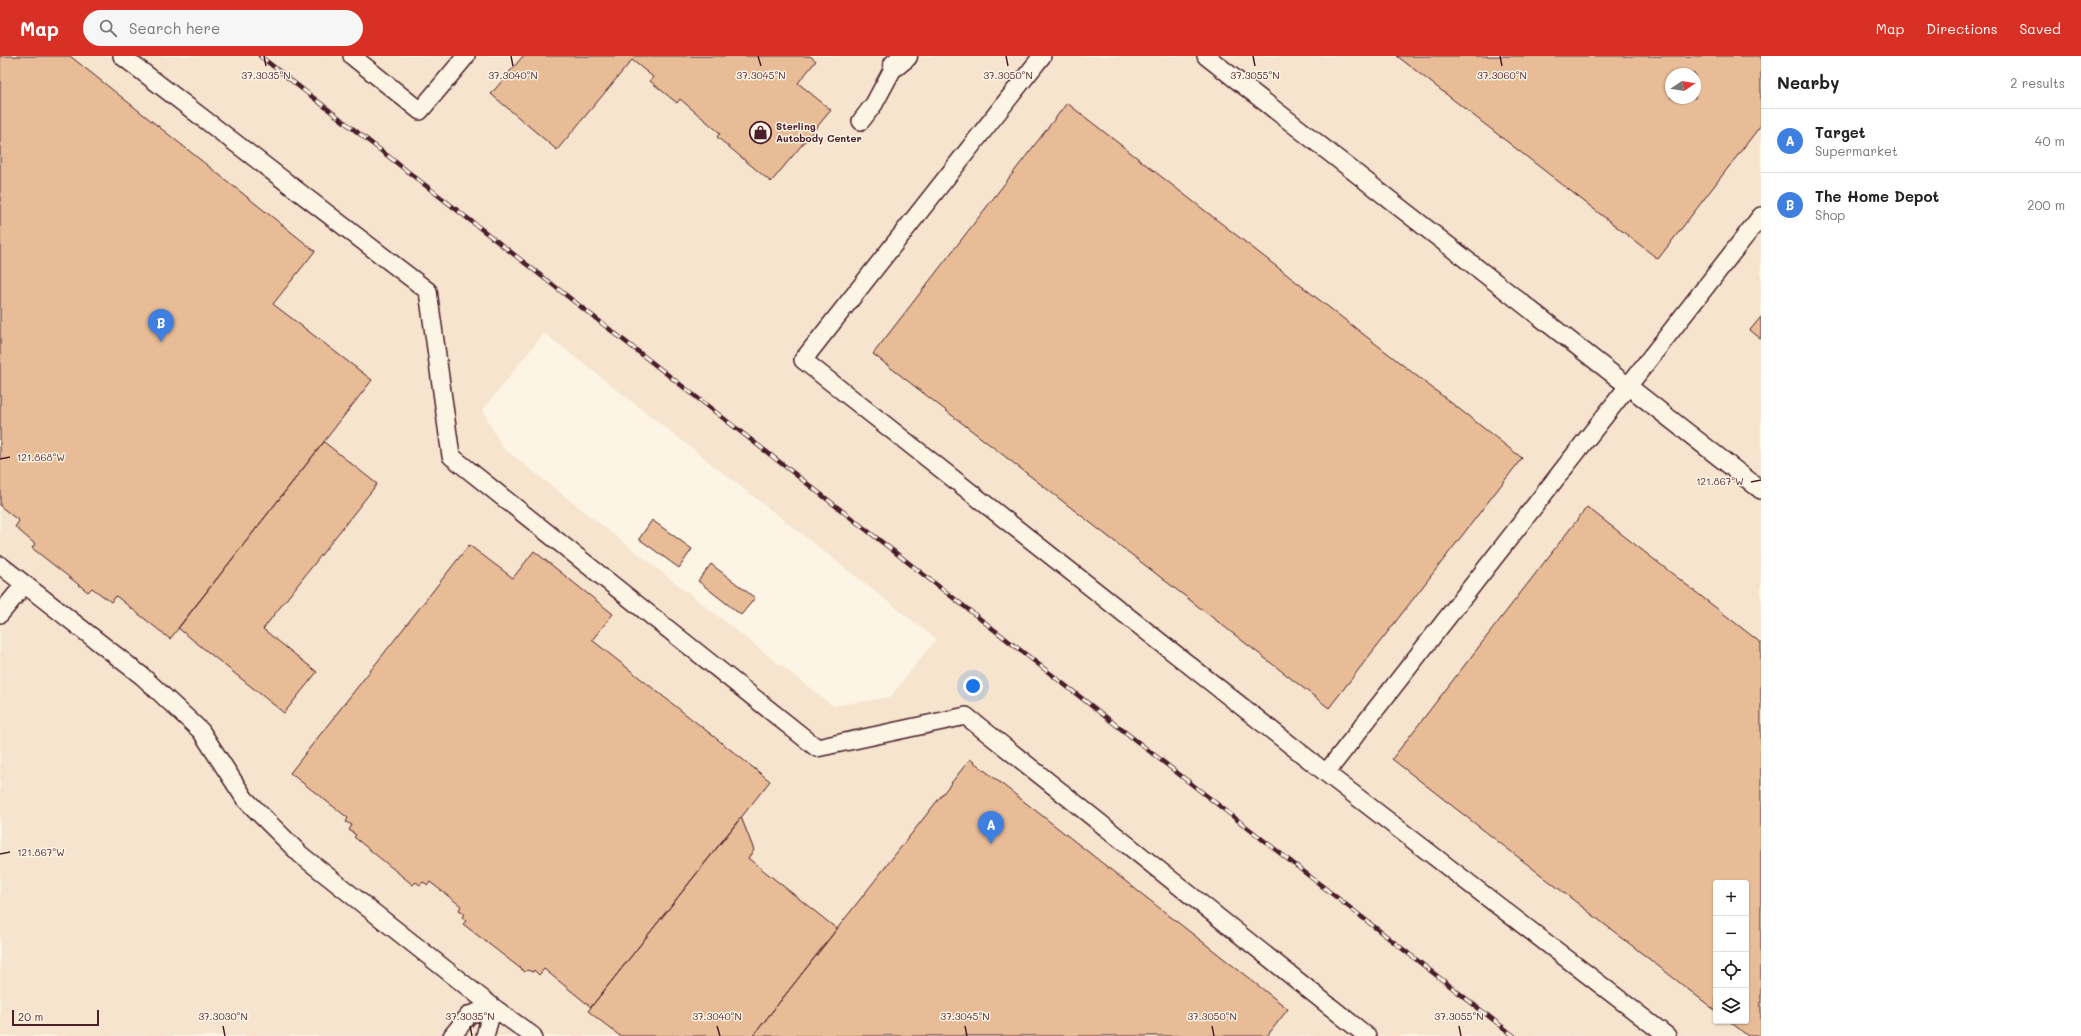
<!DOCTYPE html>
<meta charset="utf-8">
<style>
body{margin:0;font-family:Mali,sans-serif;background:#f6f6f6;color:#222}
.controls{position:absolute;right:12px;bottom:12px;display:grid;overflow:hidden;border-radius:4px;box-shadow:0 1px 3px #0004}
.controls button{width:36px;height:36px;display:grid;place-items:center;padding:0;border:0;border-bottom:1px solid #e0e0e0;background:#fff;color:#222;font:20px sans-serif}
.compass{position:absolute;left:1665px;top:12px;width:36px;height:36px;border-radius:50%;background:#fff;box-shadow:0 1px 3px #0004;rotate:78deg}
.scale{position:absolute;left:12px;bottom:10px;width:87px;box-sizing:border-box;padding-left:4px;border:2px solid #4a1f2b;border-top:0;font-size:11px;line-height:14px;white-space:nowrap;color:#4a1f2b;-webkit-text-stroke:3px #fcf5e5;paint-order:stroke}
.you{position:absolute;left:973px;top:630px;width:14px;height:14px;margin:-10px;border:3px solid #fff;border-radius:50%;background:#1a73e8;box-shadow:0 0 0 6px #1a73e833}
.badge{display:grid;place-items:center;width:26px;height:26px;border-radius:50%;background:#d93025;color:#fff;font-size:13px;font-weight:700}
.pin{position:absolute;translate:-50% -33px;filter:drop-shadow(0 1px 2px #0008)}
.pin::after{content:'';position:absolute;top:21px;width:14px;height:12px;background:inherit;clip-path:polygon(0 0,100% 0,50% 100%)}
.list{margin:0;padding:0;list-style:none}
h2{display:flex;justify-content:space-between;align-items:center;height:52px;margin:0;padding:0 16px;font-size:17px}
h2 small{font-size:13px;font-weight:400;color:#767676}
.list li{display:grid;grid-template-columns:26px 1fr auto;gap:12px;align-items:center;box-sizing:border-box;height:64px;padding:0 16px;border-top:1px solid #e0e0e0}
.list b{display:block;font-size:15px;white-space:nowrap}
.list p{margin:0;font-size:13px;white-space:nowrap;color:#767676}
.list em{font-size:13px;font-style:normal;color:#767676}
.icon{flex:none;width:22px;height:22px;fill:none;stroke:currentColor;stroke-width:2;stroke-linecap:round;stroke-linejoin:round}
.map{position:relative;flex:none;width:1761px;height:980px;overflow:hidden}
header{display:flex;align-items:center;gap:24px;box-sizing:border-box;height:56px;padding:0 20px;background:#d93025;color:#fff}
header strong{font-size:19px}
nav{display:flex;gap:22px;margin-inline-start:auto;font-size:14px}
.search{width:280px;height:36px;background:#f6f6f6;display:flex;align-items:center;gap:10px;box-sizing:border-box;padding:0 14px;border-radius:22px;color:#767676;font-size:15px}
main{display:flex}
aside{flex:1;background:#fff}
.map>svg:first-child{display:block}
</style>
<header>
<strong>Map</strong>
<div class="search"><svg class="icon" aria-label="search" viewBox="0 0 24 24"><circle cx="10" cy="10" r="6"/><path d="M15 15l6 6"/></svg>Search here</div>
<nav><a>Map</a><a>Directions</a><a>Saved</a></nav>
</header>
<main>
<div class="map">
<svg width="1761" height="980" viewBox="0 0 1761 980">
<rect width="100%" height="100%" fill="#fcf5e5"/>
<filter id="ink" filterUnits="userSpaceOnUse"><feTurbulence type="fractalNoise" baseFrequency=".025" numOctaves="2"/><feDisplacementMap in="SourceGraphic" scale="8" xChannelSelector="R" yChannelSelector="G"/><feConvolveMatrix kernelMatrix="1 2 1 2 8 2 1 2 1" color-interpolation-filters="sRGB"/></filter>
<g filter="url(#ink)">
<!-- built -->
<path fill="#f6e4ce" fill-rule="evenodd" d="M0,0H1761V980H0ZM1671,18H1695V42H1671ZM544,277L936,583L890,641L833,650L502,391L483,354ZM1716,827H1746V965H1716Z"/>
<!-- building -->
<path fill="#e7bc97" stroke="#4a1f2b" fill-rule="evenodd" d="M0,0H70L315,195L273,248L372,324L170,583L116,540L111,546L92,532L88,536L32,492L35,488L15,471L19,465L0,450Z
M523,0H810L816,5L798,27L831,54L771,126L717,81L720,77L680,43L677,47L650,25L653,21L632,4L557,94L491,38Z
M1397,0H1761V69L1658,203ZM1671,18H1695V42H1671Z
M1067,47L1522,402L1329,652L873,298Z
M1761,261V283L1750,274Z
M324,386L377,428L263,573L317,616L284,657L178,572Z
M1587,451L1761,587V980H1748L1729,965H1746V827H1716V955L1392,703Z
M652,464L692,493L679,512L639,483Z
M469,489L513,522L534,495L613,558L592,584L770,725L591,951L544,913L539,919L534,914L533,916L527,914L525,916L463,868L466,865L462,862L464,857L459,854L461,850L430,826L428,829L423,826L420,829L416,826L413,829L354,781L356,779L349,774L352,769L346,766L348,762L290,717Z
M711,508L755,542L741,559L698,525Z
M970,703L1288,953L1267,980H753Z
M741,761L754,794L748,802L837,873L753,980H620L588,955Z"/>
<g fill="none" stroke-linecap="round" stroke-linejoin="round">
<defs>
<path id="lane" d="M122,0L428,235L451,400L817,692L966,660L1367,980
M352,0L420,55L466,0
M1042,0L803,304L1326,717L1667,980
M1206,0L1761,434
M861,65L874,48L895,9
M0,509L142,620L201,675L245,743L301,799L493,951L533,980
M0,558L24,529
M1326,717L1761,160
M452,980L469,959L493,951
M485,980L493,951"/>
<path id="street" d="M895,9L906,0"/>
</defs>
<!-- lane casing -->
<use href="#lane" stroke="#4a1f2b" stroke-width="20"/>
<!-- street casing -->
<use href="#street" stroke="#4a1f2b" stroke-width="25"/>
<!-- lane -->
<use href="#lane" stroke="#fcf5e5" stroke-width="17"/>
<!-- street -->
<use href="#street" stroke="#fcf5e5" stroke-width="22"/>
<defs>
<path id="rail" d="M260,0L1514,980"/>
</defs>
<!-- rail casing -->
<use href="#rail" stroke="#4a1f2b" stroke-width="4.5"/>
<!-- rail -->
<use href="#rail" stroke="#fcf5e5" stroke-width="3" stroke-dasharray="9" stroke-linecap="butt"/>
</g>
</g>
<!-- ticks -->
<path fill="none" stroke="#4a1f2b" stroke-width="1.5" d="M264,0L266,10M511,0L513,10M758,0L761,10M1006,0L1008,10M1253,0L1255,10M1500,0L1502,10M0,403L10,401M1751,426L1761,424M0,798L10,796M223,970L225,980M470,970L472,980M717,970L720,980M965,970L967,980M1212,970L1214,980M1459,970L1461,980"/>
<!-- icons -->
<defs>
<symbol id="shop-ring" viewBox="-11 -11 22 22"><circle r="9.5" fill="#fcf5e5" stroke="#4a1f2b" stroke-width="1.5"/><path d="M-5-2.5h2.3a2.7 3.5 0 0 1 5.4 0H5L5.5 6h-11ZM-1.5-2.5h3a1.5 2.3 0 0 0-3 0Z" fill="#4a1f2b"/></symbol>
</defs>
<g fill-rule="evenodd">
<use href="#shop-ring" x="748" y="64" width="25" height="25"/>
</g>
<g text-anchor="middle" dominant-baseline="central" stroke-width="3" stroke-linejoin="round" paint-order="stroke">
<!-- poi labels -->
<g font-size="10" font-weight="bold" fill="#4a1f2b" stroke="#fcf5e5" text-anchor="start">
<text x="776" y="70">Sterling<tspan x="776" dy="12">Autobody Center</tspan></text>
</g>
</g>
<g font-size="10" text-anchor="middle" fill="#4a1f2b" stroke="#fcf5e5" stroke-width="3" stroke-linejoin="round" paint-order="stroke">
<text x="266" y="23">37.3035°N</text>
<text x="513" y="23">37.3040°N</text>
<text x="761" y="23">37.3045°N</text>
<text x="1008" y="23">37.3050°N</text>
<text x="1255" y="23">37.3055°N</text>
<text x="1502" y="23">37.3060°N</text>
<text x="41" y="405">121.868°W</text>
<text x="1720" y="429">121.867°W</text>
<text x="41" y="800">121.867°W</text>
<text x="223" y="964">37.3030°N</text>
<text x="470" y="964">37.3035°N</text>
<text x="717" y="964">37.3040°N</text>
<text x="965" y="964">37.3045°N</text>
<text x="1212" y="964">37.3050°N</text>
<text x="1459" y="964">37.3055°N</text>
</g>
</svg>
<div class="controls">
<button>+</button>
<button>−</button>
<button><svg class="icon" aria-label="locate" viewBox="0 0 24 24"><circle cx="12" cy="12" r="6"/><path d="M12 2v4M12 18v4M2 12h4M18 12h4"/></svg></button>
<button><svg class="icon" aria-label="layers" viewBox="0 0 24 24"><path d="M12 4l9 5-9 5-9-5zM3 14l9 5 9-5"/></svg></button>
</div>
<svg class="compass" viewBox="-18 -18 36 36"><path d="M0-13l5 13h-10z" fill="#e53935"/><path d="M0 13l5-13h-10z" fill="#767676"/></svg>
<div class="scale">20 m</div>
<div class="you"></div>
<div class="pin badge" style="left:991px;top:788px;background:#3f7fe0">A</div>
<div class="pin badge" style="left:161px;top:286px;background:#3f7fe0">B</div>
</div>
<aside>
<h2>Nearby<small>2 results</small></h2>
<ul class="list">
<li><span class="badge" style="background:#3f7fe0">A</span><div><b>Target</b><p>Supermarket</p></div><em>40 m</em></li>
<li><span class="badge" style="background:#3f7fe0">B</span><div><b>The Home Depot</b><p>Shop</p></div><em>200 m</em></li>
</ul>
</aside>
</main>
